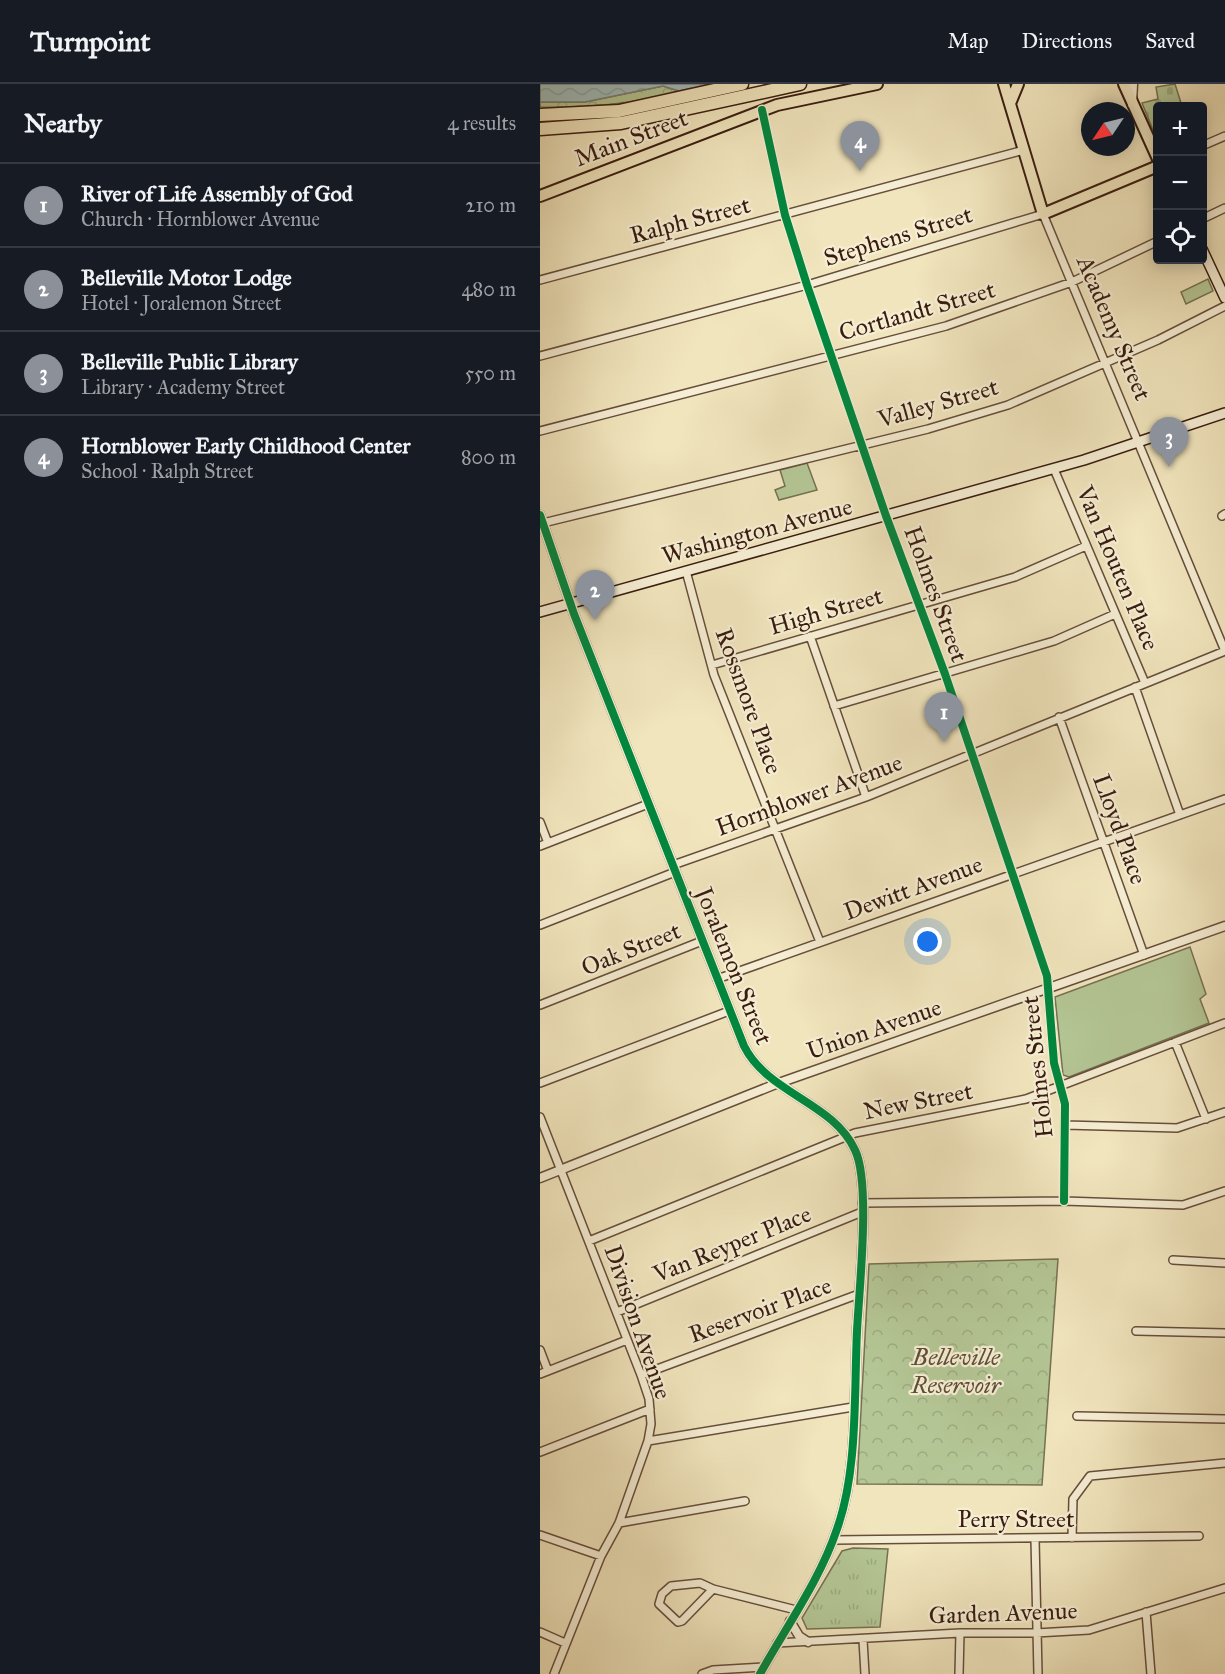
<!DOCTYPE html>
<meta charset="utf-8">
<style>
body{margin:0;font-family:"IM FELL Great Primer",serif;background:#20242c;color:#f1f3f6}
.controls{position:absolute;right:18px;top:18px;display:grid;overflow:hidden;border-radius:6px;box-shadow:0 3px 15px #0003}
.controls button{width:54px;height:54px;display:grid;place-items:center;padding:0;border:0;border-bottom:2px solid #363941;background:#171b24;color:#f1f3f6;font:30px sans-serif}
.compass{position:absolute;left:541px;top:18px;width:54px;height:54px;border-radius:50%;background:#171b24;box-shadow:0 3px 15px #0003;rotate:235deg}
.you{position:absolute;left:388px;top:858px;width:21px;height:21px;margin:-15px;border:4px solid #fff;border-radius:50%;background:#1a73e8;box-shadow:0 0 0 9px #1a73e833}
.badge{display:grid;place-items:center;width:39px;height:39px;border-radius:50%;background:#8c9099;color:#fff;font-size:20px;font-weight:700}
.pin{position:absolute;translate:-50% -50px;filter:drop-shadow(0 2px 3px #0008)}
.pin::after{content:'';position:absolute;top:32px;width:21px;height:18px;background:inherit;clip-path:polygon(0 0,100% 0,50% 100%)}
.list{margin:0;padding:0;list-style:none}
h2{display:flex;justify-content:space-between;align-items:center;height:78px;margin:0;padding:0 24px;font-size:26px}
h2 small{font-size:20px;font-weight:400;color:#9ea1a6}
.list li{display:grid;grid-template-columns:39px 1fr auto;gap:18px;align-items:center;box-sizing:border-box;height:84px;padding:0 24px;border-top:2px solid #363941}
.list b{display:block;font-size:22px;white-space:nowrap}
.list p{margin:0;font-size:20px;white-space:nowrap;color:#9ea1a6}
.list em{font-size:20px;font-style:normal;color:#9ea1a6}
.icon{flex:none;width:33px;height:33px;fill:none;stroke:currentColor;stroke-width:2;stroke-linecap:round;stroke-linejoin:round}
.map{position:relative;flex:none;width:685px;height:1590px;overflow:hidden}
header{display:flex;align-items:center;gap:36px;box-sizing:border-box;height:84px;padding:0 30px;background:#171b24;border-bottom:2px solid #363941}
header strong{font-size:28px}
nav{display:flex;gap:33px;margin-inline-start:auto;font-size:21px}
main{display:flex}
aside{flex:1;background:#171b24}
.map>svg:first-child{display:block}
</style>
<header>
<strong>Turnpoint</strong>
<nav><a>Map</a><a>Directions</a><a>Saved</a></nav>
</header>
<main>
<aside>
<h2>Nearby<small>4 results</small></h2>
<ul class="list">
<li><span class="badge">1</span><div><b>River of Life Assembly of God</b><p>Church · Hornblower Avenue</p></div><em>210 m</em></li>
<li><span class="badge">2</span><div><b>Belleville Motor Lodge</b><p>Hotel · Joralemon Street</p></div><em>480 m</em></li>
<li><span class="badge">3</span><div><b>Belleville Public Library</b><p>Library · Academy Street</p></div><em>550 m</em></li>
<li><span class="badge">4</span><div><b>Hornblower Early Childhood Center</b><p>School · Ralph Street</p></div><em>800 m</em></li>
</ul>
</aside>
<div class="map">
<svg width="685" height="1590" viewBox="0 0 685 1590">
<defs>
<pattern id="forest-crowns" width="20" height="18" patternUnits="userSpaceOnUse" patternTransform="scale(1.5)"><rect width="20" height="18" fill="#b4c695"/><path d="M2 6a3 3 0 1 1 6 0M12 15a3 3 0 1 1 6 0" fill="none" stroke="#9caa7f"/></pattern>
<pattern id="cemetery-stones" width="16" height="16" patternUnits="userSpaceOnUse" patternTransform="scale(1.5)"><rect width="16" height="16" fill="#b4c695"/><path d="M2 7V4a2 2 0 0 1 4 0v3zM10 15v-3a2 2 0 0 1 4 0v3z" fill="#9caa7f"/></pattern>
<pattern id="park-tufts" width="24" height="20" patternUnits="userSpaceOnUse" patternTransform="scale(1.5)"><rect width="24" height="20" fill="#b4c695"/><path d="M3 7l-1-3M5 7V3M7 7l1-3M15 17l-1-3M17 17v-4M19 17l1-3" fill="none" stroke="#9caa7f"/></pattern>
<pattern id="water-waves" width="16" height="10" patternUnits="userSpaceOnUse" patternTransform="scale(1.5)"><rect width="16" height="10" fill="#9fbcbb"/><path d="M0 5q4-4 8 0t8 0" fill="none" stroke="#8aa1a0"/></pattern>
</defs>
<rect width="100%" height="100%" fill="#f1e5bd"/>
<filter id="stains"><feTurbulence type="fractalNoise" baseFrequency=".00333" numOctaves="4"/><feColorMatrix values="0 0 0 0 .2 0 0 0 0 .09 0 0 0 0 .02 0 0 0 .5 -.17"/></filter>
<radialGradient id="worn" r=".72"><stop offset=".6" stop-color="#630" stop-opacity="0"/><stop offset="1" stop-color="#630" stop-opacity=".3"/></radialGradient>
<!-- grass -->
<path fill="#b4c695" stroke="#767152" stroke-width="1.5" d="M668,195L673,207L646,220L641,208Z
M267,379L277,406L239,416L235,406L245,402L240,386Z
M650,863L666,910L660,915L669,939L529,993L523,991L515,913Z"/>
<!-- forest -->
<path fill="url(#forest-crowns)" stroke="#767152" stroke-width="1.5" d="M123,2L139,7C94,21 47,24 0,23V18H45Z
M518,1175L502,1401L317,1400L329,1180Z"/>
<!-- cemetery -->
<path fill="url(#cemetery-stones)" stroke="#767152" stroke-width="1.5" d="M635,0L642,22H618L617,56L602,19L618,15L616,3Z"/>
<!-- park -->
<path fill="url(#park-tufts)" stroke="#767152" stroke-width="1.5" d="M313,1464L348,1465L340,1543L267,1545L262,1534L302,1467Z"/>
<!-- water -->
<path fill="url(#water-waves)" stroke="#767c77" stroke-width="1.5" d="M0,0H171L139,7L123,2L45,18H0Z"/>
<g fill="none" stroke-linecap="round" stroke-linejoin="round">
<defs>
<path id="minor" d="M222,26L245,131L267,201L346,432L405,590L507,892L514,979L525,1020L524,1117
M662,62L685,52
M662,135L685,124
M0,196L484,66
M0,272L267,201L503,130L685,567
M0,347L406,242L532,198L618,157
M514,385L605,599
M682,432L685,430
M3,439L388,345L468,321L618,256L685,222
M146,487L174,591L280,858
M270,552L326,713
M172,581L475,493L546,462
M595,603L640,731
M294,622L514,557L575,530
M519,633L604,871
M0,738L8,759
M0,762L108,720
M133,781L326,713L685,567
M0,841L135,788
M177,895L685,715
M0,921L162,857
M635,958L666,1035
M0,999L189,927
M0,1033L101,1291L109,1315L111,1340L108,1357L79,1439L61,1472L14,1590
M525,1041L637,1044L685,1028
M322,1119L524,1117L643,1121L685,1107
M49,1157L315,1049L486,1015L685,939
M633,1176L685,1179
M77,1228L322,1128
M596,1247L685,1249
M0,1266L8,1287
M0,1290L87,1256
M101,1291L319,1210
M537,1332L685,1335
M108,1357L313,1323
M0,1368L110,1325
M79,1439L205,1417
M0,1451L61,1472
M532,1454L533,1415L550,1392L685,1379
M495,1455L498,1590
M294,1456L659,1452
M173,1505L142,1537L138,1538L119,1520L122,1510L131,1502L160,1499L173,1505L256,1526
M606,1528L611,1590
M0,1548L25,1559
M323,1556L325,1590
M237,1559L420,1549H496L549,1546L685,1504
M162,1590L173,1586L224,1583
M419,1590L420,1549"/>
<path id="tertiary" d="M592,20L593,0
M0,431L34,530L204,962C228,1010 293,1018 315,1066C331,1099 319,1206 317,1247C314,1310 318,1386 297,1445C280,1496 246,1543 220,1590
M0,1094L236,1000L685,842
M250,1537L259,1552L268,1558"/>
<path id="secondary" d="M662,165L685,214
M0,528L544,376L685,329"/>
<path id="primary" d="M464,0L503,130L618,82
M584,0L618,75
M471,17L478,0
M0,112L237,21L337,0"/>
<path id="motorway" d="M0,31L79,27L202,0
M0,45L81,39L260,0"/>
</defs>
<!-- minor casing -->
<use href="#minor" stroke="#664e3b" stroke-width="10"/>
<!-- tertiary casing -->
<use href="#tertiary" stroke="#664e3b" stroke-width="11"/>
<!-- secondary casing -->
<use href="#secondary" stroke="#381c10" stroke-width="12"/>
<!-- primary casing -->
<use href="#primary" stroke="#381c10" stroke-width="14"/>
<!-- motorway casing -->
<use href="#motorway" stroke="#381c10" stroke-width="15"/>
<!-- minor -->
<use href="#minor" stroke="#f6eed4" stroke-width="7"/>
<!-- tertiary -->
<use href="#tertiary" stroke="#f6eed4" stroke-width="8"/>
<!-- secondary -->
<use href="#secondary" stroke="#f6eed4" stroke-width="9"/>
<!-- primary -->
<use href="#primary" stroke="#f1e5bd" stroke-width="10"/>
<!-- motorway -->
<use href="#motorway" stroke="#f1e5bd" stroke-width="12"/>
<defs>
<path id="cycleway" d="M222,26L245,131L267,201L346,432L405,590L507,892L514,979L525,1020L524,1117
M0,431L34,530L204,962C228,1010 293,1018 315,1066C331,1099 319,1206 317,1247C314,1310 318,1386 297,1445C280,1496 246,1543 220,1590"/>
</defs>
<!-- cycleway casing -->
<use href="#cycleway" stroke="#f6eed4" stroke-width="11"/>
<!-- cycleway -->
<use href="#cycleway" stroke="#00873e" stroke-width="8"/>
</g>
<g text-anchor="middle" dominant-baseline="central" stroke-width="4.5" stroke-linejoin="round" paint-order="stroke">
<!-- street labels -->
<g font-size="24" fill="#381c10" stroke="#f6eed4">
<text transform="translate(91 54) rotate(-21)">Main Street</text>
<text transform="translate(150 136) rotate(-15)">Ralph Street</text>
<text transform="translate(358 152) rotate(-17)">Stephens Street</text>
<text transform="translate(377 227) rotate(-16)">Cortlandt Street</text>
<text transform="translate(574 244) rotate(67)">Academy Street</text>
<text transform="translate(398 319) rotate(-16)">Valley Street</text>
<text transform="translate(217 447) rotate(-15)">Washington Avenue</text>
<text transform="translate(578 484) rotate(67)">Van Houten Place</text>
<text transform="translate(396 510) rotate(70)">Holmes Street</text>
<text transform="translate(286 527) rotate(-16)">High Street</text>
<text transform="translate(209 617) rotate(70)">Rossmore Place</text>
<text transform="translate(269 711) rotate(-20)">Hornblower Avenue</text>
<text transform="translate(580 745) rotate(70)">Lloyd Place</text>
<text transform="translate(373 804) rotate(-20)">Dewitt Avenue</text>
<text transform="translate(91 865) rotate(-22)">Oak Street</text>
<text transform="translate(194 882) rotate(68)">Joralemon Street</text>
<text transform="translate(334 945) rotate(-19)">Union Avenue</text>
<text transform="translate(497 983) rotate(-96)">Holmes Street</text>
<text transform="translate(378 1017) rotate(-11)">New Street</text>
<text transform="translate(192 1160) rotate(-22)">Van Reyper Place</text>
<text transform="translate(220 1226) rotate(-20)">Reservoir Place</text>
<text transform="translate(98 1238) rotate(71)">Division Avenue</text>
<text x="476" y="1435">Perry Street</text>
<text transform="translate(463 1529) rotate(-2)">Garden Avenue</text>
</g>
<!-- park labels -->
<g font-size="24" font-style="italic" fill="#5d4f38" stroke="#f6eed4">
<text x="416" y="1273">Belleville<tspan x="416" dy="28">Reservoir</tspan></text>
</g>
</g>
<rect width="100%" height="100%" filter="url(#stains)"/>
<rect width="100%" height="100%" fill="url(#worn)"/>
</svg>
<div class="controls">
<button>+</button>
<button>−</button>
<button><svg class="icon" aria-label="locate" viewBox="0 0 24 24"><circle cx="12" cy="12" r="6"/><path d="M12 2v4M12 18v4M2 12h4M18 12h4"/></svg></button>
</div>
<svg class="compass" viewBox="-18 -18 36 36"><path d="M0-13l5 13h-10z" fill="#e53935"/><path d="M0 13l5-13h-10z" fill="#9ea1a6"/></svg>
<div class="you"></div>
<div class="pin badge" style="left:404px;top:658px">1</div>
<div class="pin badge" style="left:55px;top:536px">2</div>
<div class="pin badge" style="left:629px;top:383px">3</div>
<div class="pin badge" style="left:320px;top:87px">4</div>
</div>
</main>
